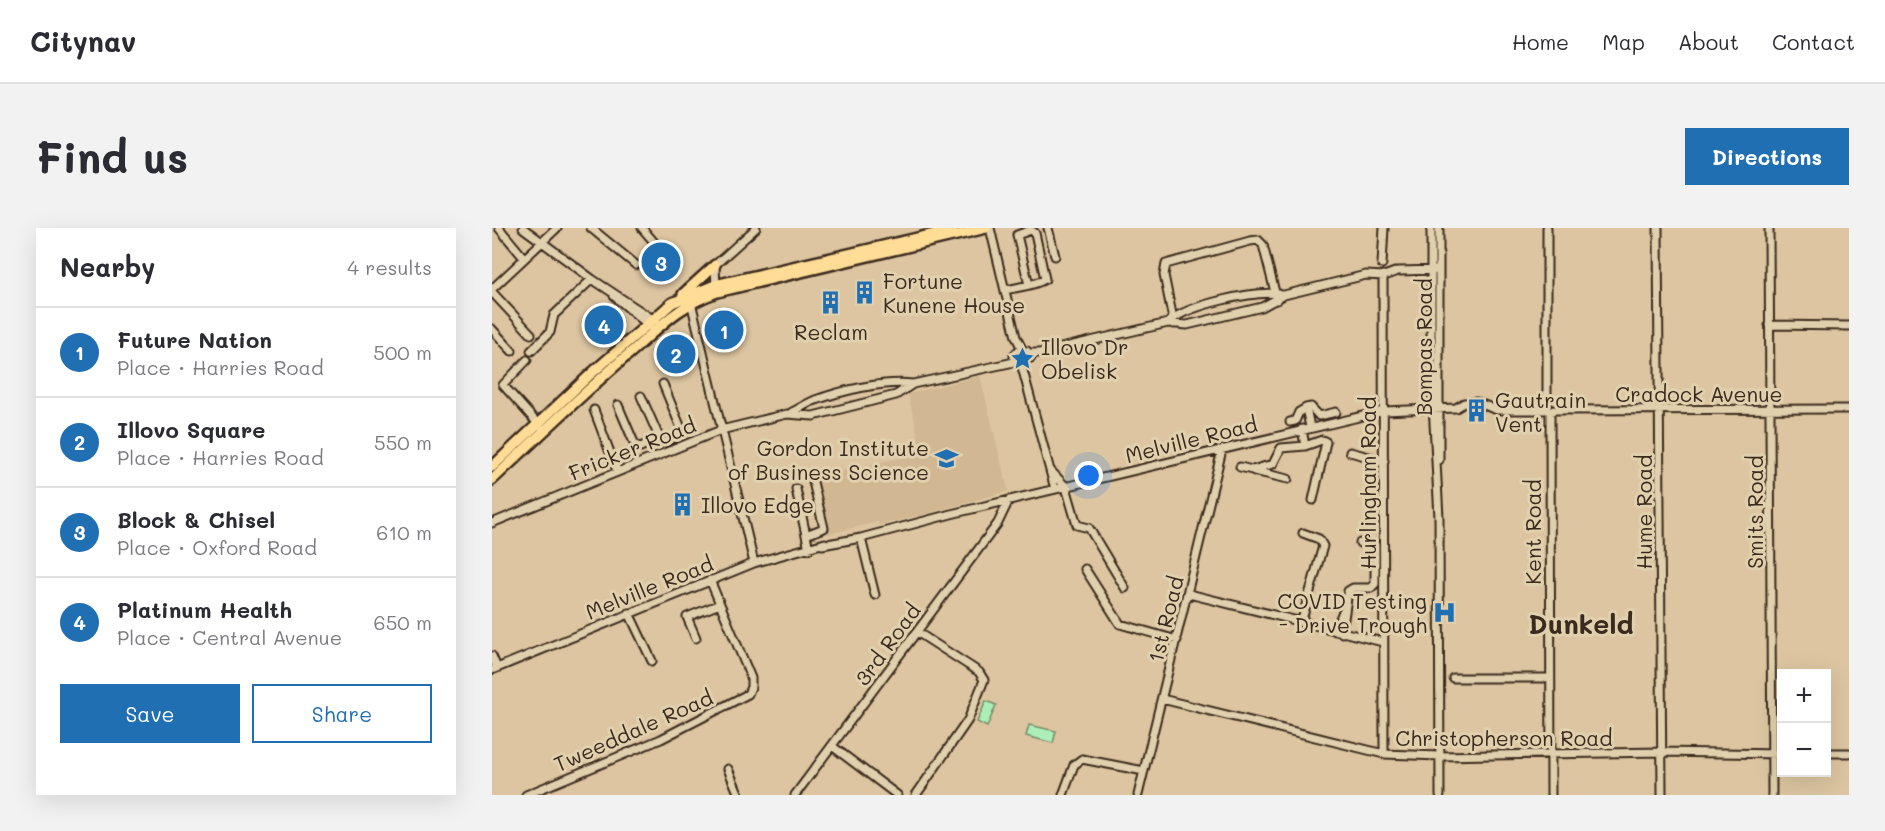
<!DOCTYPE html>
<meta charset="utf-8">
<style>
body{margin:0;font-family:Mali,sans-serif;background:#f2f2f3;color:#2b2b33}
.controls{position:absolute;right:18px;bottom:18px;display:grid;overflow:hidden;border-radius:0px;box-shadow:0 6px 24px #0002}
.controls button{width:54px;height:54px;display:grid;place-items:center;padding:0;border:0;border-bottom:2px solid #e1e1e2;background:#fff;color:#2b2b33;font:30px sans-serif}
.you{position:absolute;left:597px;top:248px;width:21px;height:21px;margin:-15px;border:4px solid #fff;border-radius:50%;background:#1a73e8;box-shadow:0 0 0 9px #1a73e833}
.badge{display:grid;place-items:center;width:39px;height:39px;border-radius:50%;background:#1f6fb2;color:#fff;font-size:20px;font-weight:700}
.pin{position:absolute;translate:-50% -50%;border:3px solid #fff;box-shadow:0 2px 6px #0006}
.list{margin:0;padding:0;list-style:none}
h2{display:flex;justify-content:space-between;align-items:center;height:78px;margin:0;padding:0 24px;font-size:26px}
h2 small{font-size:20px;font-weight:400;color:#7c7c81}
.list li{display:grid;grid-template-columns:39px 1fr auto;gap:18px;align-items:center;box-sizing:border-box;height:90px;padding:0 24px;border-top:2px solid #e1e1e2}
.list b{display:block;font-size:22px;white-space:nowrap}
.list p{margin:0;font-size:20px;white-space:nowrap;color:#7c7c81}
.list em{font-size:20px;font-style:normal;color:#7c7c81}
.actions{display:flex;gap:12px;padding:18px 24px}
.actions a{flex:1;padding:14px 0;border:2px solid #1f6fb2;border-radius:0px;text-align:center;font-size:21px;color:#1f6fb2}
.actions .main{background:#1f6fb2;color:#fff}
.map{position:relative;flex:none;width:1357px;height:567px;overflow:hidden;border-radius:0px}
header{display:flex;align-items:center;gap:36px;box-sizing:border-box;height:84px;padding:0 30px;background:#fff;border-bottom:2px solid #e1e1e2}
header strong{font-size:28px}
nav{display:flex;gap:33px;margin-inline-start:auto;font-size:21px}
.intro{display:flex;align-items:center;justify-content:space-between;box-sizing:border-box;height:144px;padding:0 36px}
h1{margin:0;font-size:42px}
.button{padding:15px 27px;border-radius:0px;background:#1f6fb2;color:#fff;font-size:21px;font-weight:700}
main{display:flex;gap:36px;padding:0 36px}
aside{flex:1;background:#fff;border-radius:0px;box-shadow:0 6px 24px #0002}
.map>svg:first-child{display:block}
</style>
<header>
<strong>Citynav</strong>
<nav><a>Home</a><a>Map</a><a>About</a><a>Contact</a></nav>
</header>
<div class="intro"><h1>Find us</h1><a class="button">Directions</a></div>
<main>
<aside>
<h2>Nearby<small>4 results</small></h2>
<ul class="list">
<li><span class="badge">1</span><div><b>Future Nation</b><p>Place · Harries Road</p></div><em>500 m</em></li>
<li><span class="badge">2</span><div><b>Illovo Square</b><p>Place · Harries Road</p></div><em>550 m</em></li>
<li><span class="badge">3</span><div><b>Block &amp; Chisel</b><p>Place · Oxford Road</p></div><em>610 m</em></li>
<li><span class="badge">4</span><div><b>Platinum Health</b><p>Place · Central Avenue</p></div><em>650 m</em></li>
</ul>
<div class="actions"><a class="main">Save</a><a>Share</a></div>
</aside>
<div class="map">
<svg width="1357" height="567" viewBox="0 0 1357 567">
<rect width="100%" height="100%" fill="#dcc5a0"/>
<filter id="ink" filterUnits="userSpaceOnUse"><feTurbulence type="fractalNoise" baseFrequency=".0167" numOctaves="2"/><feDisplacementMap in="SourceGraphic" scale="12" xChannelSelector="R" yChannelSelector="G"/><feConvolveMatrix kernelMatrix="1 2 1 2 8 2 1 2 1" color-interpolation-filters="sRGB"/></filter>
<g filter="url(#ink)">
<!-- built -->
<path fill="#d1b792" d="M488,148L516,263L431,287L387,297L385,294L336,306L323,249L430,225L416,166Z"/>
<!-- green -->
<path fill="#aceeb7" stroke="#748c6a" stroke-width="1.5" d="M494,473L504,477L495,499L485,494Z
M537,497L564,503L561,515L534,508Z"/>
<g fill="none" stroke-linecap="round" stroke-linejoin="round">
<defs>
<path id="minor" d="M7,0L32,30
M31,0L100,51L165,94
M99,0L144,37
M150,0L162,14
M498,0L524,109L530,121
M556,0L563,28
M939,0V138L947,290L948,567
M947,0V232
M1166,0L1170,567
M1277,0L1280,567
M890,36L892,0
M891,47L892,526
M224,60L223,37L264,0
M0,61L65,0
M513,62C526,59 542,58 553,51L543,5L539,2L525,7L537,57
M0,64L39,106
M122,68L159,99
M199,74L262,335
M678,93C697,77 763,62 787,66
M682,96L672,47L674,36L758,13L766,12L771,17L785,72
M1277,97L1357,98
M0,101L20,123
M39,123L58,104L62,87L100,51
M537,125H547L676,95L695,97L770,79L792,67L874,47L892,48L906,43L947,42
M35,132L11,157L48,198
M522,134V127L527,122L535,123L539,130
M530,139L563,261
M126,177L143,217L149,219L167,209L149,168
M102,182L125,243
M300,184C307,181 314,176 321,173C348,163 392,152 421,156
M798,194L803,193L807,184L814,180
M818,199L814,180L819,179L827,188L844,184
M810,201L813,218
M166,212L174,214L191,205L171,156
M858,224L892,233
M748,239L760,242L781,236L789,220L813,218L830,212L834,214L821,272
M558,242L574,259L585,297L597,300L633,360
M762,243L796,251
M304,261L317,321
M0,295L229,202L295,186L321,188L404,167L421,156L522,134
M314,307L332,300L321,254
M369,310L383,367
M330,317L369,310L459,286L892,183L964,180L972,175L984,174L1005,182H1053L1055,178V0
M593,341L628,396L685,412
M697,366L891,414
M137,385L160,433
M809,395L831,318L827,311L811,305
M843,403L851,383
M850,405L856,363L861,360H879L883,356V317L868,315
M204,410L195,389L228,376
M0,428L5,440
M0,442L262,335L333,315
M961,450H1058
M670,471L892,526L948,528L1169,524L1290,526
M340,518L405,567
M1334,525H1357
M236,541L247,567
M34,567L169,511L256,466L259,459V450L218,352
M303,567L506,295L517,272
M424,567L476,492L492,452L487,444L425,404
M571,567L582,537L590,531L652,543
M646,567L730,222
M1059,567L1058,184L1062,182L1357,181"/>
<path id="major" d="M191,66L223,37
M0,239L99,146L180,75L223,57L460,2
M0,252C46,209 91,165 139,124C171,96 184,79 225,64L494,0"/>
</defs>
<!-- minor casing -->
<use href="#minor" stroke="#3b2a1e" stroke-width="11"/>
<!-- major casing -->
<use href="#major" stroke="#3b2a1e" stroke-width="14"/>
<!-- minor -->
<use href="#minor" stroke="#e1d0ad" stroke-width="7"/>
<!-- major -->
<use href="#major" stroke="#ffdd96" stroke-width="9"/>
</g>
</g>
<!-- icons -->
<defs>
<symbol id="building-bare" viewBox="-9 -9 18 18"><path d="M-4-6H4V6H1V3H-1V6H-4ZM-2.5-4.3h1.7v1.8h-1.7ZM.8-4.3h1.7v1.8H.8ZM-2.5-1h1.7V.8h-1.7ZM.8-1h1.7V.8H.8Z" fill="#1f6fb2" stroke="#e1d0ad" stroke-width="2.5" paint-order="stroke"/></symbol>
<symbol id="sight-bare" viewBox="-9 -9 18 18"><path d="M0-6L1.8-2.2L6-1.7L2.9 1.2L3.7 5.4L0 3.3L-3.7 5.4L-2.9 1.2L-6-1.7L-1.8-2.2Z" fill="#1f6fb2" stroke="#e1d0ad" stroke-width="2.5" paint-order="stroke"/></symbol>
<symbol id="school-bare" viewBox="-9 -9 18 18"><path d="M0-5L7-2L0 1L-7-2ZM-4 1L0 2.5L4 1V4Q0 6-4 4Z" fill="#1f6fb2" stroke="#e1d0ad" stroke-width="2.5" paint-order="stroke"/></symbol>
<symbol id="hospital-bare" viewBox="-9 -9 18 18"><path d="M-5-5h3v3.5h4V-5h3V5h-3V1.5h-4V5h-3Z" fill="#1f6fb2" stroke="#e1d0ad" stroke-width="2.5" paint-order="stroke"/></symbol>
</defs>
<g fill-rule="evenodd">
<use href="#building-bare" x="356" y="48" width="33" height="33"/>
<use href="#building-bare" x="322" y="58" width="33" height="33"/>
<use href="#sight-bare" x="514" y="114" width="33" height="33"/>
<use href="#building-bare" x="968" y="166" width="33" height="33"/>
<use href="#school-bare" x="438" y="214" width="33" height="33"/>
<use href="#building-bare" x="174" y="260" width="33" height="33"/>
<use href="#hospital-bare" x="936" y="368" width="33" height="33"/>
</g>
<g text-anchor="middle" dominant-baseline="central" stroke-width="6" stroke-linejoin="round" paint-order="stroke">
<!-- poi labels -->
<g font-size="21" fill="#3b2a1e" stroke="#e1d0ad" text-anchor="start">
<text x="391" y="52">Fortune<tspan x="391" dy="24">Kunene House</tspan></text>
<text x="339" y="103" text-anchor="middle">Reclam</text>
<text x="549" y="118">Illovo Dr<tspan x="549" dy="24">Obelisk</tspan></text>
<text x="1003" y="171">Gautrain<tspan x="1003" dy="24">Vent</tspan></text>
<text x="437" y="219" text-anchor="end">Gordon Institute<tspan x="437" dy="24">of Business Science</tspan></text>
<text x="209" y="276">Illovo Edge</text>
<text x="935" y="372" text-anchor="end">COVID Testing<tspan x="935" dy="24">- Drive Trough</tspan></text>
</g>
<!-- street labels -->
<g font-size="21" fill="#3b2a1e" stroke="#e1d0ad">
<text transform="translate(931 119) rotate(-90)">Bompas Road</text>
<text x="1207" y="165">Cradock Avenue</text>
<text transform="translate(699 211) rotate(-14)">Melville Road</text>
<text transform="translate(140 220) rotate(-22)">Fricker Road</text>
<text transform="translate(875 255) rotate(-90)">Hurlingham Road</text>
<text transform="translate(1151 284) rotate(-90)">Hume Road</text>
<text transform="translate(1262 284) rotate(-90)">Smits Road</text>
<text transform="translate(1040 304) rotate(-90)">Kent Road</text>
<text transform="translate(157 359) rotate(-22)">Melville Road</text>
<text transform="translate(673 391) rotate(-76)">1st Road</text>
<text transform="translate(395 416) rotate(-54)">3rd Road</text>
<text transform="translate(141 502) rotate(-24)">Tweeddale Road</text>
<text x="1012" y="509">Christopherson Road</text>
</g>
<!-- district labels -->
<g font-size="27" font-weight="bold" fill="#3b2a1e" stroke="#e1d0ad">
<text x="1089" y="395">Dunkeld</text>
</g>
</g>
</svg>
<div class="controls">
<button>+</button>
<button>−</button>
</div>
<div class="you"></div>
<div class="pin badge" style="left:232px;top:102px">1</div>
<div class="pin badge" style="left:184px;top:126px">2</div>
<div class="pin badge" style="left:169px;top:34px">3</div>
<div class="pin badge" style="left:112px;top:97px">4</div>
</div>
</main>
